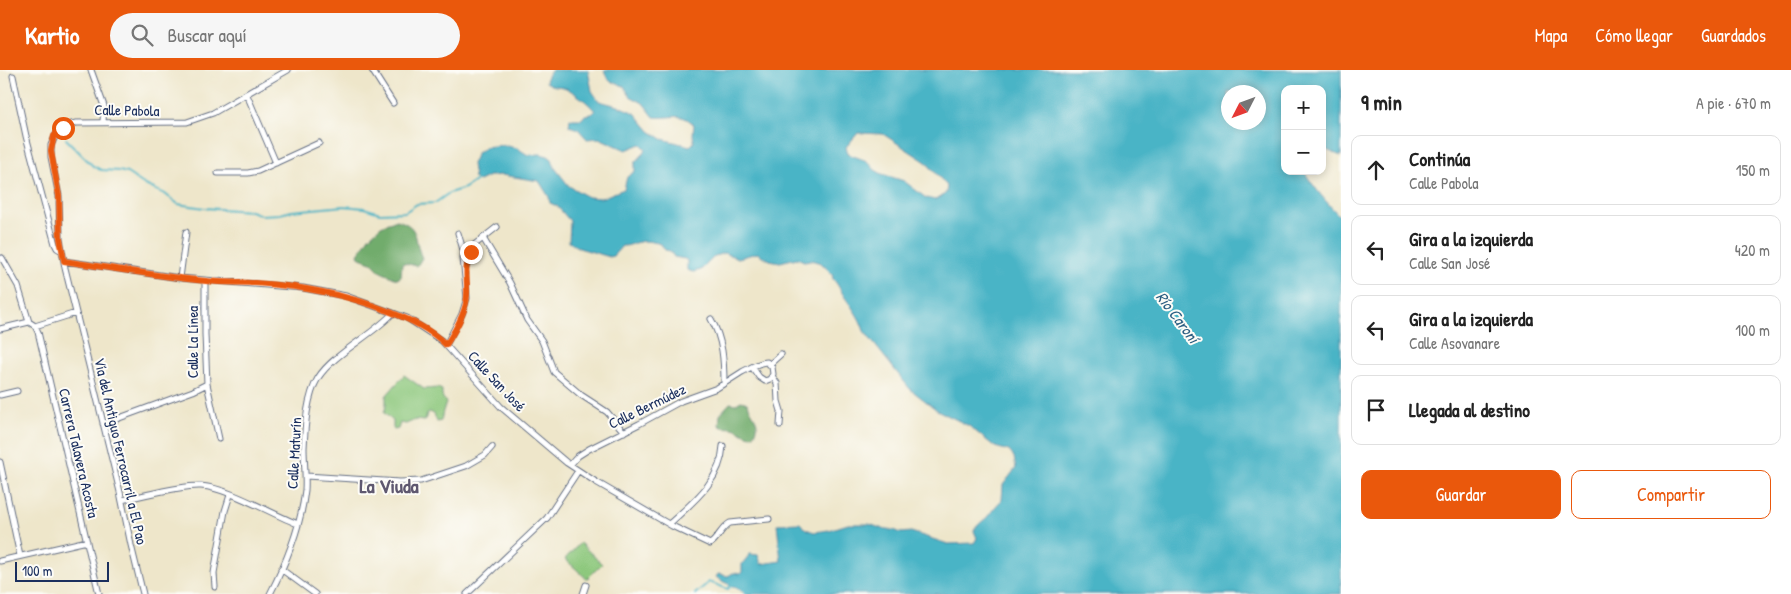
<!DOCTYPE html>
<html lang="es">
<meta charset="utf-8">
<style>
body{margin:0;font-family:"Patrick Hand",sans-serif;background:#f6f6f6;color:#222}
.controls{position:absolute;right:15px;top:15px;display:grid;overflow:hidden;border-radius:10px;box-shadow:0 2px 8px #0003}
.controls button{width:45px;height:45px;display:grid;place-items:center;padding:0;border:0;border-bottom:1px solid #e0e0e0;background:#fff;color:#222;font:25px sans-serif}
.compass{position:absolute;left:1221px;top:15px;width:45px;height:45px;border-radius:50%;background:#fff;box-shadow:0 2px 8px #0003;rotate:228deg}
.scale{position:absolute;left:15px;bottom:12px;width:94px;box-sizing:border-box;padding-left:5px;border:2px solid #1b2f5e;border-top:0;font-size:14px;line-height:18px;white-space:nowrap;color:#1b2f5e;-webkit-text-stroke:4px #fdfcf7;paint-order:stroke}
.stop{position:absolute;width:15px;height:15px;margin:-11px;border:4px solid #ea580c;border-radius:50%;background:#fff}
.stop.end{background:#ea580c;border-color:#fff;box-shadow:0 1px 5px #0008}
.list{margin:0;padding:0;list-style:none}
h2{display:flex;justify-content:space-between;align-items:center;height:65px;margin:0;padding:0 20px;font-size:21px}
h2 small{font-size:16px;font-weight:400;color:#767676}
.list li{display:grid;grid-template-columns:32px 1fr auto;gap:15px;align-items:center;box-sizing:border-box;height:70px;margin:0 10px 10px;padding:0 10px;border:1px solid #e0e0e0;border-radius:10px}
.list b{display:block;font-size:19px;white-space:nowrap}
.list p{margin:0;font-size:16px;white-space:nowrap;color:#767676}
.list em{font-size:16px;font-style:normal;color:#767676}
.actions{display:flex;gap:10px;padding:15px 20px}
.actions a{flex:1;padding:11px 0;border:1px solid #ea580c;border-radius:10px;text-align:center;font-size:18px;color:#ea580c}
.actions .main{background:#ea580c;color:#fff}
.icon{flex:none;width:28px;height:28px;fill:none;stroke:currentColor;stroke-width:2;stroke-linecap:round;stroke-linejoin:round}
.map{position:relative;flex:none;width:1341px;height:524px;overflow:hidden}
header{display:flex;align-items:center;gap:30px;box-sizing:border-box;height:70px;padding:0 25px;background:#ea580c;color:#fff}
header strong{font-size:24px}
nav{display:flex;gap:28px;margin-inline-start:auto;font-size:18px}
.search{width:350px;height:45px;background:#f6f6f6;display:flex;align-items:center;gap:12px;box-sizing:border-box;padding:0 18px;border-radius:28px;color:#767676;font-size:19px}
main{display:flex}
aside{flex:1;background:#fff}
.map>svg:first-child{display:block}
</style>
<header>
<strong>Kartio</strong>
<div class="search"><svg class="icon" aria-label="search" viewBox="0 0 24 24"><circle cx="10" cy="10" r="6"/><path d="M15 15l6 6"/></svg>Buscar aquí</div>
<nav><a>Mapa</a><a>Cómo llegar</a><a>Guardados</a></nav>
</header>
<main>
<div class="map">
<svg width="1341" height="524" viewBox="0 0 1341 524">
<rect width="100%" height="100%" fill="#fdfcf7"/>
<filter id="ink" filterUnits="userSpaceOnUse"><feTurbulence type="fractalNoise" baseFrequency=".02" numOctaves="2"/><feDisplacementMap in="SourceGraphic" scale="10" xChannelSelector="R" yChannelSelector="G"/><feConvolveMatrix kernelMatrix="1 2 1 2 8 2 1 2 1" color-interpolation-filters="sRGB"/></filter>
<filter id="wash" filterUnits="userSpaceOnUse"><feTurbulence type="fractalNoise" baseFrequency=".0096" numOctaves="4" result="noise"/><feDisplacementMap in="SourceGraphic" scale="20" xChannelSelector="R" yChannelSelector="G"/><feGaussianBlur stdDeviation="1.12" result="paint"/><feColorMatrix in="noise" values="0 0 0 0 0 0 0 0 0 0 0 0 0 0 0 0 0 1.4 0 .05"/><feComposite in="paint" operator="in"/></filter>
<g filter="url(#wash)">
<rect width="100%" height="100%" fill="#eee6ca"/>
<!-- green -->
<path fill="#8cc77c" stroke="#547b6d" d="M404,305L424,319L438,318L442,320V326L446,333L443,341L441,351L437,352L434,344L430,342L428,343L424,351L415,350L406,354L400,353L398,359L394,360L393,358V351L384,343L386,336V326Z
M580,473L602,494L587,509L565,489Z"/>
<!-- forest -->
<path fill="#71ac6c" stroke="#466e65" d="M397,150C421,157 413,169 422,188L417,196L404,193L402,194L401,207L397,209L381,202L371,192L360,188L358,184L369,167L381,156Z
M741,331L745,332L748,334C752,346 763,353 753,366C744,366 740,359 732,358C726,357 724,359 719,355L720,344L730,333L736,334Z"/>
<!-- water -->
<path fill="#49b4c6" stroke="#327292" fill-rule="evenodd" d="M552,0H588L592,21L599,31L618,36L635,43L650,61L662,69L690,76L694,72L693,64L694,55C682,41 670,49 654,47L643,33L630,26L624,16L611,11L606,6L604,0H1341V86L1322,78V19H1285V101H1304C1313,116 1328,135 1341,147V524H746C738,516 726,515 716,507L718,504L728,506L733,503L740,504L742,502V494L750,484L758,485L761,494L781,491L777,454L800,453L806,459L814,462L829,460L848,454H869L886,460H894L901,463L911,462L948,474L974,473L977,468L974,461C977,454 984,451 988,446C993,440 996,435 1002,430L1003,415L1016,398L1014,387L1009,381L995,377L969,356L937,340L910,319L864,261C860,247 852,238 844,226C840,220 838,214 833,209L832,204L821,193L811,190L804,191L797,188L780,192L770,190L757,183L738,188L724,183L715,186L701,200L693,202L687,200V191L685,189L674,187L670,181L665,180L661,174C654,172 645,170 639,172C631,173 632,176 622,176L613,186L610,187L579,178L569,172L570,151L557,136L550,133L549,127L539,111L502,105L489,106L479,111L474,108L472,94L477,83L485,77L502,75L517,78L528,85L540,84L548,86L552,89L555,98L569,116L588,127L601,128L624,119L627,107L635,101V93L643,84L646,79L641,74L626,80L599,68L587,69L578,59L569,56L570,49H582L585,45L592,44L595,41C589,33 574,22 566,18C559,15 555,18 546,12L547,6ZM1228,22H1258V52H1228ZM858,63L883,64L926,92L947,116L946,123L941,127L935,130L926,128L904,111L882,104L875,100L867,91L848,84L846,77Z"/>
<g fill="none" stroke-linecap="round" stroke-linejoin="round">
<!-- stream -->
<path stroke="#49b4c6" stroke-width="2" d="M66,69L93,96L101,100L119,101L127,103L145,115L165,124L178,134L204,138L251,141L261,145L280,144L292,141L344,136L364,138L380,143L405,142L417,134L435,133L449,123L465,118L478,109
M695,524L709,512L728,519L732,515"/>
</g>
</g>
<g filter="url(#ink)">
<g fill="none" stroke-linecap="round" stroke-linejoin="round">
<defs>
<path id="minor" d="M91,0L104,36L103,52
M372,0L393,33
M13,6L26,66L55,174L57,178L62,181
M247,25L276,93
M218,103H248L258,101L319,73
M458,163L464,183
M483,168L510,213L527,250L542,271L554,302L581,325L607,342L624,362
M2,188L18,216L29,252
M64,191L180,208L303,218L346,226L407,248L442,271L501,337L567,393L596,412L672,456L710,474C718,469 721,458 730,453L769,449
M466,197L474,177
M180,208L186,162
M711,249C723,269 724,292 724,314
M29,252L35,256L38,262L99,524
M35,256L76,243
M0,259L29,252
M446,275L462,244L467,228L463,188L464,183L497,157
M770,294L781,284
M772,306L777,313L778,331L781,341L780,355
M207,314L219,369
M0,325L17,321
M103,354L193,321L207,314L205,264V211
M0,392L20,486
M570,395L578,386L589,379L639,354L681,331L717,318L742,302C750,298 759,292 767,292L772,297L773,304L770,309L765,311L759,307L752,297
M306,406L400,412L421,411L466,396L485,385L492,377
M122,430C144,426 180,415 201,416C229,418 271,444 298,454
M669,454C693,432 721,411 723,376
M0,491L87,471
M281,499L315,524
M215,517L214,503L225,441L230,425
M143,524L131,475L120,422L65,198L60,168L59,126L51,87V75L57,63L68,55L76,53L187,52L213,43L288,0
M270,524C287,491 301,457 305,420C306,406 304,392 304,378C305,356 307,326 318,308C333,284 373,265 393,243
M467,524L547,448L578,401
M583,524L586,515"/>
</defs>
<!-- minor casing -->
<use href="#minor" stroke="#656f84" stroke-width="7"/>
<!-- minor -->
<use href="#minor" stroke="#fff" stroke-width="5"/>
</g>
</g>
<g fill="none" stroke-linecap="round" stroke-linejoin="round" filter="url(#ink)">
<!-- route -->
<path stroke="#ea580c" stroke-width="6" d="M63,58L54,66L51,81L59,126L60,168L64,191C111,198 158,206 206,211C223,213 239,212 255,213C301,216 345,224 388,241C408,249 431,259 446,275C455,261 467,241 467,225C468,208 463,199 471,182"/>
</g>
<g text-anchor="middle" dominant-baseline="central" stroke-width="4" stroke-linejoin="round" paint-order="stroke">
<!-- street labels -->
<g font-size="15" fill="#1b2f5e" stroke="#fdfcf7">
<text transform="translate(127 40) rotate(1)">Calle Pabola</text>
<text transform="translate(192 272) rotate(-90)">Calle La Línea</text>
<text transform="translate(497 311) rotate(47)">Calle San José</text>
<text transform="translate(647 336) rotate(-26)">Calle Bermúdez</text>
<text transform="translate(121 381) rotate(77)">Vía del Antiguo Ferrocarril a El Pao</text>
<text transform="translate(79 383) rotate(77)">Carrera Talavera Acosta</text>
<text transform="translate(294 383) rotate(-87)">Calle Maturín</text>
</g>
<!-- water labels -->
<g font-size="16" font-style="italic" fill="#2b5e82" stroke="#fdfcf7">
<text transform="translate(1178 247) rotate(53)">Río Caroní</text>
</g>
<!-- district labels -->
<g font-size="20" font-weight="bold" fill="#5f5870" stroke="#fdfcf7">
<text x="389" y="415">La Viuda</text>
</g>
</g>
</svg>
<div class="controls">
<button>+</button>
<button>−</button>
</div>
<svg class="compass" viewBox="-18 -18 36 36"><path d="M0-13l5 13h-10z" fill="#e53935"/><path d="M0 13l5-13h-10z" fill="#767676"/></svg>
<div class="scale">100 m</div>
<div class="stop" style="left:63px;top:58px"></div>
<div class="stop end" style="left:471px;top:182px"></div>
</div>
<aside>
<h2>9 min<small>A pie · 670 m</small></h2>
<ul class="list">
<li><svg class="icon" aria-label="ahead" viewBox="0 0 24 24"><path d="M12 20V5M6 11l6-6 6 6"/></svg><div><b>Continúa</b><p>Calle Pabola</p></div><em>150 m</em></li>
<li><svg class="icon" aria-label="left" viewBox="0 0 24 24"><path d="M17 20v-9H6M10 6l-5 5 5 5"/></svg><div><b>Gira a la izquierda</b><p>Calle San José</p></div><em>420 m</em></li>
<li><svg class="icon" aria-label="left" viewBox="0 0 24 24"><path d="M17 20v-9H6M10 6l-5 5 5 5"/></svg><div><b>Gira a la izquierda</b><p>Calle Asovanare</p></div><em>100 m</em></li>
<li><svg class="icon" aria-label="arrive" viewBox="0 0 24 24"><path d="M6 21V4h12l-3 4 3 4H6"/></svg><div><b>Llegada al destino</b></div></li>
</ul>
<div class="actions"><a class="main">Guardar</a><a>Compartir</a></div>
</aside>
</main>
